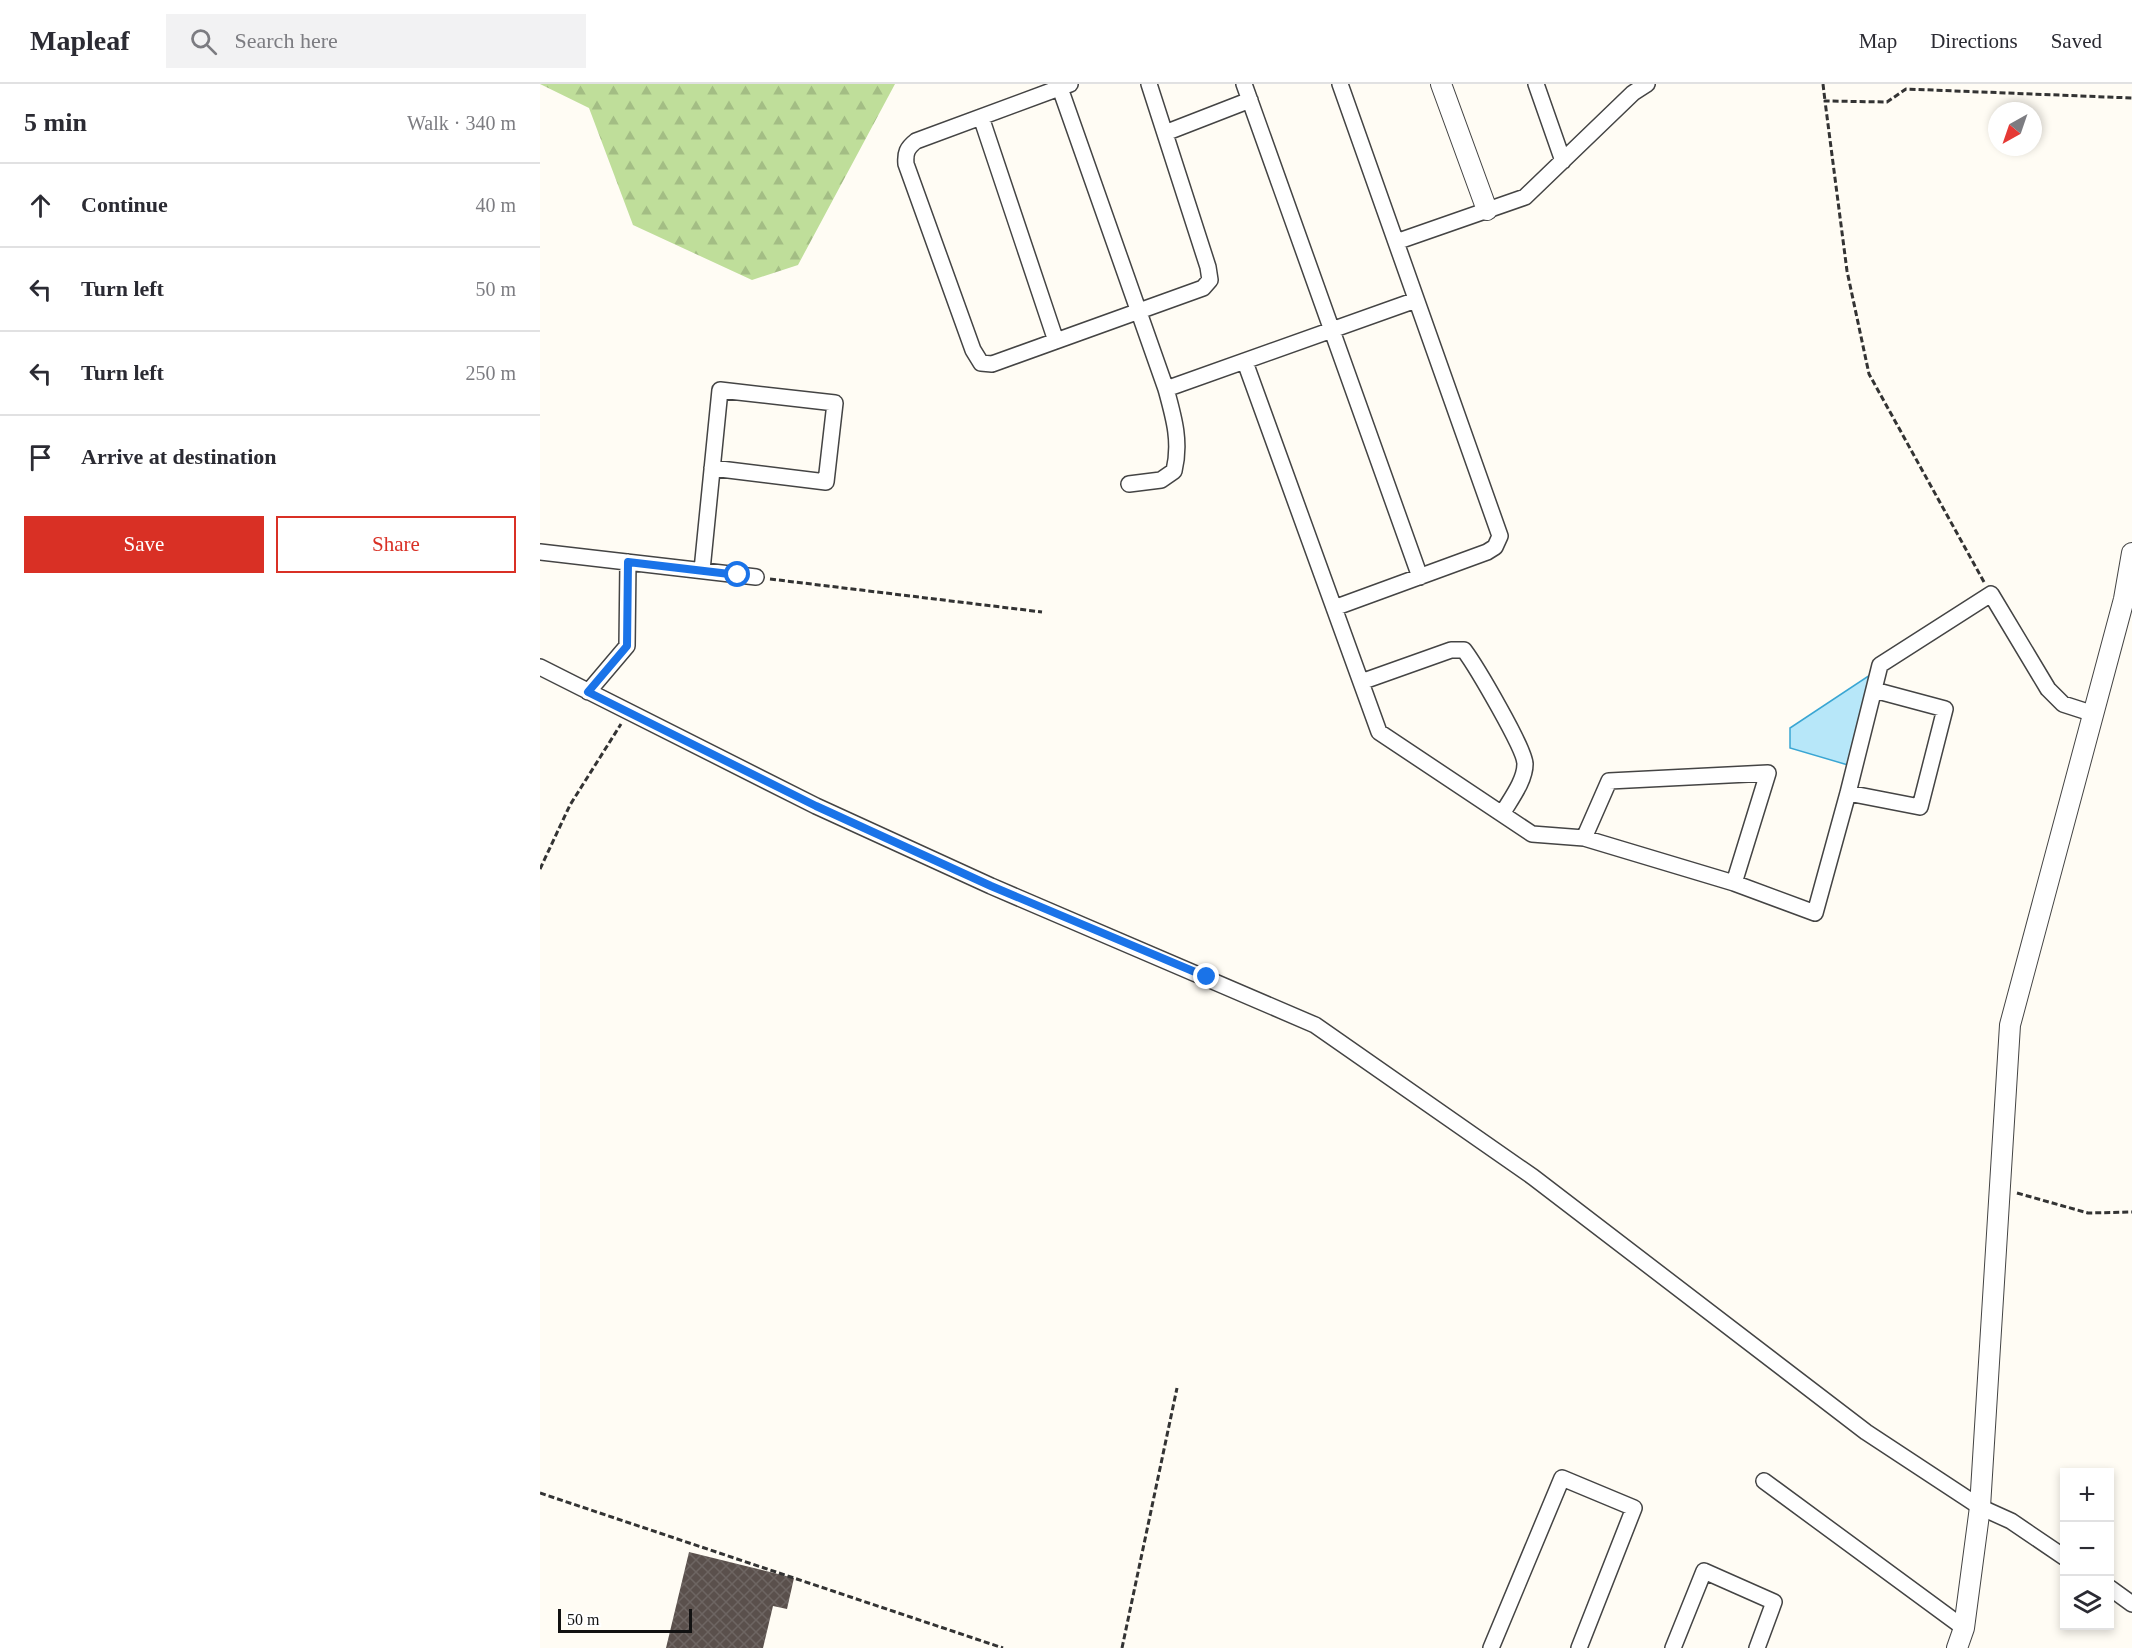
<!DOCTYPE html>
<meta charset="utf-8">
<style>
body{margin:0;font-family:Georgia,serif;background:#f2f2f3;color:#2b2b33}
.controls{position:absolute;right:18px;bottom:18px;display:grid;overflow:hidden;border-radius:0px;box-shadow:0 3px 9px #0003}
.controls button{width:54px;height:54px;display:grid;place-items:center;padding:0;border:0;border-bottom:2px solid #e1e1e2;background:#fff;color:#2b2b33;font:30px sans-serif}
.compass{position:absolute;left:1448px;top:18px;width:54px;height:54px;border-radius:50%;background:#fff;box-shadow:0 3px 9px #0003;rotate:220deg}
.scale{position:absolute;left:18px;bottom:15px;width:134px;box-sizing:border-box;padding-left:6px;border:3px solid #111;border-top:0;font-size:16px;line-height:21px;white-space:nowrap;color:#111;-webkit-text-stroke:4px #fff;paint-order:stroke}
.stop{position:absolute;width:18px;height:18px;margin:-14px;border:4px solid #1a73e8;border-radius:50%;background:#fff}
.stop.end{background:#1a73e8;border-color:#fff;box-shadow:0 2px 6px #0008}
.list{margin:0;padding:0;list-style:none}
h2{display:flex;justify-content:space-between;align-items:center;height:78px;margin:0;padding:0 24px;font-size:26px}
h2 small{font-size:20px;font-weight:400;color:#7c7c81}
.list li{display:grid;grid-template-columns:39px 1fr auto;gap:18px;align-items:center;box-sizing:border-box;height:84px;padding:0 24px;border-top:2px solid #e1e1e2}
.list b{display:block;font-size:22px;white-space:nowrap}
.list em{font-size:20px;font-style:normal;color:#7c7c81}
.actions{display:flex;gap:12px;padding:18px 24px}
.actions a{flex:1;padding:14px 0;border:2px solid #d93025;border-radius:0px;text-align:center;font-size:21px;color:#d93025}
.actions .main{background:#d93025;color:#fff}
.icon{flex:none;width:33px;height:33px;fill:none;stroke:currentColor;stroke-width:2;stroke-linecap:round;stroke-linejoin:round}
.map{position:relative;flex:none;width:1592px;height:1564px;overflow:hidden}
header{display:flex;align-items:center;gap:36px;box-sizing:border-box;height:84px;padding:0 30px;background:#fff;border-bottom:2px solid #e1e1e2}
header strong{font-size:28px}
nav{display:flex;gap:33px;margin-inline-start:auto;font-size:21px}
.search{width:420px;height:54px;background:#f2f2f3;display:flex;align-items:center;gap:15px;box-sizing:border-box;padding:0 21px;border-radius:0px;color:#7c7c81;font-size:22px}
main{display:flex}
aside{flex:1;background:#fff}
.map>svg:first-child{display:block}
</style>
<header>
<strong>Mapleaf</strong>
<div class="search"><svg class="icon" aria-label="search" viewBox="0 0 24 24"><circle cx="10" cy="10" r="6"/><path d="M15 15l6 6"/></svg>Search here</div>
<nav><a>Map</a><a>Directions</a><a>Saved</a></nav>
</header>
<main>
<aside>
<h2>5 min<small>Walk · 340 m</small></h2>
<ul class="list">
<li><svg class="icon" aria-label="ahead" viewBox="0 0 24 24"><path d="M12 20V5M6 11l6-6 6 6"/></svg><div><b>Continue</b></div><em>40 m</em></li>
<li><svg class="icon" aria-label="left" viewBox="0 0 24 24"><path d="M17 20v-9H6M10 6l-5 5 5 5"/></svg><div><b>Turn left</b></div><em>50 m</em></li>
<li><svg class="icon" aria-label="left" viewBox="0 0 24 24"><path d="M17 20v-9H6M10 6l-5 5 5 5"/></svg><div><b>Turn left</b></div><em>250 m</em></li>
<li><svg class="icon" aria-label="arrive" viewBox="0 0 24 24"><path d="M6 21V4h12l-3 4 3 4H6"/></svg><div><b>Arrive at destination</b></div></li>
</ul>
<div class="actions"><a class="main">Save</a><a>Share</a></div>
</aside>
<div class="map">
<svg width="1592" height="1564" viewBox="0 0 1592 1564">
<defs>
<pattern id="forest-firs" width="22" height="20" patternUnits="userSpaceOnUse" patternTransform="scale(1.5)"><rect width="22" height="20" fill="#bfde9a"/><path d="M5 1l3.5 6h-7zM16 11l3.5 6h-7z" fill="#a3bd84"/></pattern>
<pattern id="building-cross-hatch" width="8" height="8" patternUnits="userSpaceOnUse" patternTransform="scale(1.5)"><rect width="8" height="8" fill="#5a504c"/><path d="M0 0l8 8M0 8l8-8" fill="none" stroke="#6d6562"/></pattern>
</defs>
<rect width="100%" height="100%" fill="#fffcf4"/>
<!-- forest -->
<path fill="url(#forest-firs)" d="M0,0H355L258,181L212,196L93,141L49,24Z"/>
<!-- water -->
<path fill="#b7e7f9" stroke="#3aa6d3" stroke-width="1.5" d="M1333,589L1308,681L1250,664V644Z"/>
<!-- building -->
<path fill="url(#building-cross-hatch)" d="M149,1468L254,1494L247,1525L233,1522L223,1564H126Z"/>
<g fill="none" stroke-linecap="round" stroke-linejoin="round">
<defs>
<path id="minor" d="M530,0L376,57C367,64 365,69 366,80L433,266L441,279L452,280L663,204L670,196L668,183L609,0
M704,0L880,493
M996,0L1023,77
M520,4L626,305C634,334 641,358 634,387L621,396L589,400
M441,33L516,257
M625,49L710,16
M856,158L985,113L1093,9L1107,0
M705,278L839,648L992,750L1044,754L1194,799L1275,829L1308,709L1340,581L1451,510L1508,605L1523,620L1554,630
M626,305L876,216
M0,468L216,493
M162,486L180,306L295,319L286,398L172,384
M794,524L947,468L955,463L960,452L800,0
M0,583L276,722L451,802L775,941L993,1093L1326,1348L1440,1423L1471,1437L1524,1473
M821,598L911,566H924C936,582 985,665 985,680C985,697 970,716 962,730
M48,608L87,562L88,478
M1308,709L1380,723L1405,625L1334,606
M1044,754L1069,697L1228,689L1194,799
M1224,1397L1424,1544
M1570,1504L1592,1520
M951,1564L1022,1394L1094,1424L1039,1564
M1133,1564L1164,1487L1234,1518L1217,1564"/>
<path id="tertiary" d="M901,0L947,126
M1417,1564L1424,1544L1440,1423L1470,941L1584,515L1592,469"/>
</defs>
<!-- minor casing -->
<use href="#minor" stroke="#444" stroke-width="18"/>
<!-- tertiary casing -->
<use href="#tertiary" stroke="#444" stroke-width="22"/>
<!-- path -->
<path stroke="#333" stroke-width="3" stroke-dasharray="6 3" stroke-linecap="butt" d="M1283,0L1285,17
M230,495L502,528
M1444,498L1329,290L1307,187L1285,17L1347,18L1366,5L1592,14
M0,785L30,721L81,640
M1477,1109L1548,1129L1592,1128
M0,1409L463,1564
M582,1564L637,1304"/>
<!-- minor -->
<use href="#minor" stroke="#fff" stroke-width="15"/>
<!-- tertiary -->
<use href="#tertiary" stroke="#fff" stroke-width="20"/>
</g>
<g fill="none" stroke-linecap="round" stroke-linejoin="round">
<!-- route -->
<path stroke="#1a73e8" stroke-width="8" d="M198,491L88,478L87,562L48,608L276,722L451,802L667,893"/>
</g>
</svg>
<div class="controls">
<button>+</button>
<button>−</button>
<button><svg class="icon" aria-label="layers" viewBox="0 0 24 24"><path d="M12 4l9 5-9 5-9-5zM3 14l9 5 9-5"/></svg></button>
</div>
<svg class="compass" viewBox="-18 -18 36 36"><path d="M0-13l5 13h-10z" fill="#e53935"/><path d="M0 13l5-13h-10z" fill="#7c7c81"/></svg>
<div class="scale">50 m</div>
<div class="stop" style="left:198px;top:491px"></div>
<div class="stop end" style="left:667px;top:893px"></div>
</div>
</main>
